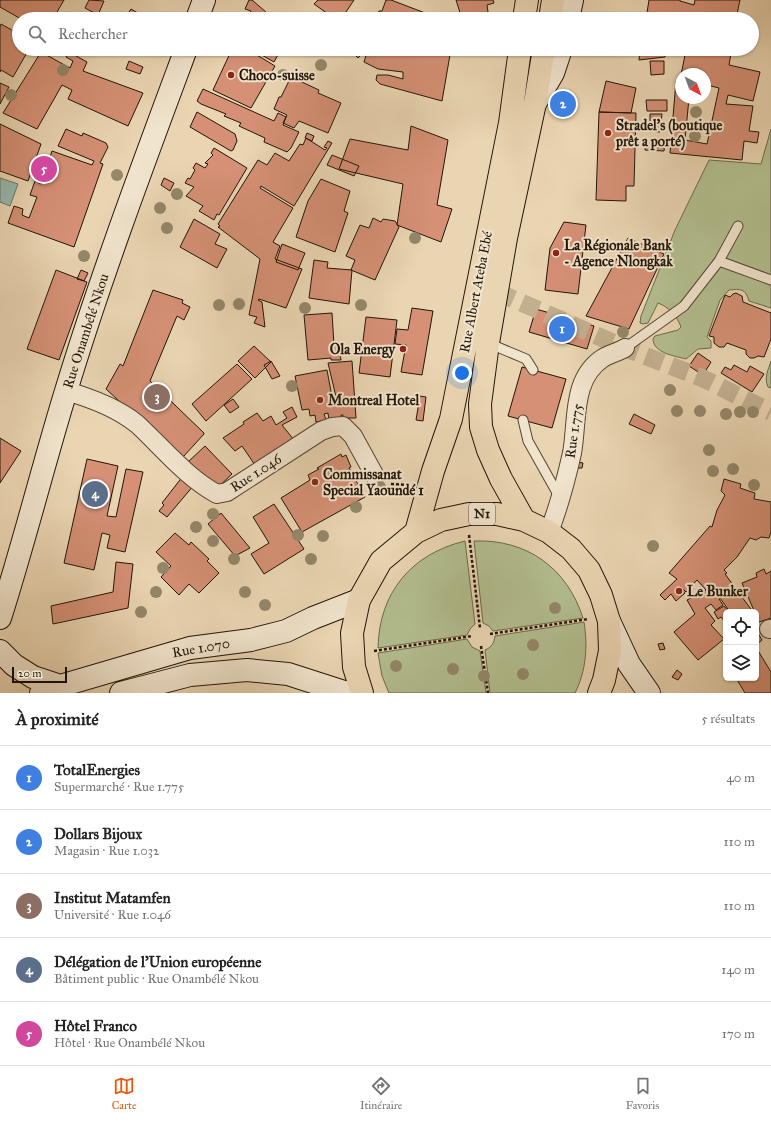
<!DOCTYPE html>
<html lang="fr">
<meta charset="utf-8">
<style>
body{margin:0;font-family:"IM FELL Great Primer",serif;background:#f6f6f6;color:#222}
.controls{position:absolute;right:12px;bottom:12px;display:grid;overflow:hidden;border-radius:6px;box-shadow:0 1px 3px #0004}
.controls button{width:36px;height:36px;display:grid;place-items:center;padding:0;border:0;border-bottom:1px solid #e0e0e0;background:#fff;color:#222;font:20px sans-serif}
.compass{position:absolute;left:675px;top:68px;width:36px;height:36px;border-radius:50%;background:#fff;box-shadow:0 1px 3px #0004;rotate:139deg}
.scale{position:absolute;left:12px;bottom:10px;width:55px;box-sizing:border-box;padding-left:4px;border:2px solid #221508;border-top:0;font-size:11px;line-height:14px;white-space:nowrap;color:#221508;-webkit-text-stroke:3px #f1e4cd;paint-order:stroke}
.you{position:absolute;left:462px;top:373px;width:14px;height:14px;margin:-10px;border:3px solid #fff;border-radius:50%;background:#1a73e8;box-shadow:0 0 0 6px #1a73e833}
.badge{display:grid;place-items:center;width:26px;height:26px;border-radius:50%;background:#ea580c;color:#fff;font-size:13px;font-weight:700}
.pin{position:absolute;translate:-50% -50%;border:2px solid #fff;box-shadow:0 1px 4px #0006}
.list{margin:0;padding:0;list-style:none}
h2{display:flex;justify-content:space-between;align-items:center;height:52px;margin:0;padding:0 16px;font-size:17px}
h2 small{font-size:13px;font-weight:400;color:#767676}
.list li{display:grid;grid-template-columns:26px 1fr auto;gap:12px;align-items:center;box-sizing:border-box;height:64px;padding:0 16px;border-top:1px solid #e0e0e0}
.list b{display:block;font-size:15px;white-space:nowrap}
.list p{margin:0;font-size:13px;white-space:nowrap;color:#767676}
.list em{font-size:13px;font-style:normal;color:#767676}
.icon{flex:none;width:22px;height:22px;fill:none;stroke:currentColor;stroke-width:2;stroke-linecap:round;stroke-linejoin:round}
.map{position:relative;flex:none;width:771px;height:693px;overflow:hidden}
.search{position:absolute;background:#fff;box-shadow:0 1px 3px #0004;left:12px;right:12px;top:12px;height:44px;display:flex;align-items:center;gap:10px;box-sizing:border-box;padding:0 14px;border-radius:22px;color:#767676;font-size:15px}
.sheet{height:372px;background:#fff}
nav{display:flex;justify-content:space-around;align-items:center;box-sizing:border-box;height:56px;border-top:1px solid #e0e0e0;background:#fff;font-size:11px;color:#767676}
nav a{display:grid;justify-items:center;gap:2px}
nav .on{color:#ea580c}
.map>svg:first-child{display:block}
</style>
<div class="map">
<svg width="771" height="693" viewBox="0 0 771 693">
<rect width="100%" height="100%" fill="#ead5b2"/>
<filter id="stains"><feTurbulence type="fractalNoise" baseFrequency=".005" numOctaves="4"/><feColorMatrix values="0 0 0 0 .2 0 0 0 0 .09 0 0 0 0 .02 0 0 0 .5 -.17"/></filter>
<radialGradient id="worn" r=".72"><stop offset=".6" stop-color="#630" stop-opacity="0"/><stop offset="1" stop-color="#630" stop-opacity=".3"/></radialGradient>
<!-- green -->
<path fill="#b3be8f" stroke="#6a6a4c" d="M771,129V308L749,301C745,288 741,289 729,290L720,300L707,337L711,341V348L698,349L686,359C675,356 653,353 653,339L655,336L678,330L681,327C677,316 669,307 658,303L648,323L643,324L640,323L641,316L675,230L709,160L761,164Z
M771,361V388L768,387C764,378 768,370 771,361Z
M465,541L475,624L470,629L467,635L378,648C379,593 411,554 465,541Z
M474,541C527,539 567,568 583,618L493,631L489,626L483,623Z
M584,622C588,647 586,671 575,693H490L485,650C492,647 494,643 495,636Z
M467,639L472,647L480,651L486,693H389L382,676L378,653Z"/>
<!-- water -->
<path fill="#98b8ae" stroke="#69776c" d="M0,178L18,184L10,206L0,202Z"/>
<!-- building -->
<path fill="#d59075" stroke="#221508" d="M0,0H64L53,19H21L0,7Z
M89,0L104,1L98,15L85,8Z
M249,0H252L274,19H247L251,11L245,9Z
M318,0H354L346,12L349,14L345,19H335L314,4Z
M386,0H391L441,19H376L379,11H382Z
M456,0H493L494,3L487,5L489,19H462Z
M649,0H680V1L694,5L695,0H740L736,19H681L682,14H679L678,19H646Z
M131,9L148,19H118L121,12L127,15Z
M1,24L19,34V49H29L13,77L1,70L0,72V27Z
M232,49H247L275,66L251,108L213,90Z
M251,49H281L274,62Z
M358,49H359L363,53L358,58L353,53Z
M368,49H451L442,101L380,84L376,80L377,75H388L403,79V72L378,69L364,62Z
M640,49H666L665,57L639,60Z
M702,49H730L729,52L731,53L729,65L760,72L753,101L728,95L726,104L753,106L749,131L759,132L757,143L744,141L742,160L670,153L676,81H681V98H689L685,140L707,144L719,88L707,85V82L705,81V74H681V75L686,50L701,54Z
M41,52L70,68L73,61L66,57L69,52L87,62L83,71L143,93L128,126L68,99L72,90L62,85L37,129L3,113Z
M129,61L143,67L140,74L126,69Z
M650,61H664V74L651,75Z
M291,77L319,90L318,93L341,103L328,133L299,121L294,128L283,123L287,115L274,109L279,97H281Z
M606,81L636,88L631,113L599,112Z
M0,83L9,87L0,104Z
M203,89L274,121L278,113L286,117L283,125L299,132L291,148L287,152L264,142L265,138L239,126L241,123L224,116L226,114L201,104L197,101Z
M646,100H667V111H647Z
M197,112L235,134L237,141L233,150L231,151L190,127Z
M599,112L636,113L634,186H626V201L596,200Z
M650,114H662L660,132L650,131Z
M0,124L41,144L28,181L0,171Z
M411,126L448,140L437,205L452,209L441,242L397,225L403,184L339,169L350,139L408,150Z
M66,129L82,136L83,133L106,143L108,147L100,163L103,164L74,247L8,223L14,206L23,209L22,215L29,218L37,197L30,195L35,181L41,184L52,151L92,165L94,161L58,146Z
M307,133L314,136L312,141L305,138Z
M306,138L325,150L327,148L324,147L328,141L332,143L294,206L261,186L260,188L293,208L273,242L280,246L275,259L302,269L286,308L259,299L258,300L262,302L265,327L254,323L257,317L249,315L260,259L218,227L220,226L218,224L258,160L267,165L275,153L289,161L300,144L303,145Z
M646,140L665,141L664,151L645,150Z
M214,148L247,168L219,215L217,214L214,220L199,211L203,206L186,196L194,187L185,183L188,178L190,179L195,170L193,168L196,163L205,168L208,164L205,163L213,155L211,153Z
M332,155L359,166L354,176L327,165Z
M164,178L174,183L170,191L161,185Z
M321,179L350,191L344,211L348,213L335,252L296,237L308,201Z
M373,218L381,222L383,219L395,221L399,227L375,280L351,270L355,260L346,256L360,225L369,228Z
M194,219L220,234L215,244L227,249L217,268L180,247Z
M564,222L586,225L578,294L545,290L550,248Z
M628,238L664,254L629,329L586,316Z
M282,244L305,253L298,270L276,262Z
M314,260L328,262L327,268L352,270L349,304L309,298Z
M56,270L87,282L59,360L27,349Z
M81,270L88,273L84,281L77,279Z
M153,290L183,300L182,303L190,307L184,320L177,316L150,381L204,433V434L183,457L133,409L131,412L106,389L120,364L123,366Z
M736,293L742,296L743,302L771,313V339L764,357L758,356L754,358H750L746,354V350L727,343L724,347H719L714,343V337L709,336L725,295L730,297L733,294Z
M412,308L433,311L422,375L401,372L406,345L395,344L397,329L408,330Z
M536,309L594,326L587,349L529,332Z
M332,313L334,345H339L341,360H331V358L308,360L304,315Z
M366,317L397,320L390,377L359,373Z
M254,346L271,362L255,378L238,361Z
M698,353L711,362L703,375L689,366Z
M271,361L280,376L272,379L264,365Z
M352,361L356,418H343V415H341V418L329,420L328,413L324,414L326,420L316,422L315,415L310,416L309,409L302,410L295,376L327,370L333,402L337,401L328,363Z
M237,364L252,379L206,421L192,404Z
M734,365L747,372L750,366L764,374L752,392L721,373L725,367L731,370Z
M522,367L566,379L552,428L508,416Z
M420,396L426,397L423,421L416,420Z
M233,399L239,407L230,413L224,405Z
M292,407L297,417L282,425L294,440L257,468L242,446L235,451L223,438L244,424L243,422L257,413L263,421L271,416L276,425L287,418L283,412Z
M634,414L655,425L651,434L629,424Z
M0,438L21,451L0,483Z
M205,446L232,474L214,491L188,462Z
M341,454L342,457L346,455L351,467L349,468L365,497L302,532L281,498L310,480L308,475L319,469L317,468Z
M87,459L118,466L107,516L116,517L126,469L143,472L125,552L107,548L110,535L102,533L94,570L64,563Z
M577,462L583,463L582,468H576Z
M183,476L194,485L167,517L159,511L164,505L162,503Z
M724,479L741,484L740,488L755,493L754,499L771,502V532L769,538L761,537L756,540L750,538L737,557L724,570L727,573L725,574L753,612H730L720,598L719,599L723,605L716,610L711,604L705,608L715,621L711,625L724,639L698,660L674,632L695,614L687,600L706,590L697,580L686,592L680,586L685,593L676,601L671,594L665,600L660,595L677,579L669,573L710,526L712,527L717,510L725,495L721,491Z
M274,504L304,549L264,574L251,554L269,543L253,517Z
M221,513L250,548L235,556L208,524Z
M175,533L189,545L191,542L209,559L207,561L219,573L199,593L189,584L179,595L161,577L171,566L156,552Z
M116,562L133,564L128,608L53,624L51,606L113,592Z
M764,569L766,574L771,571V618L759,622L742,583L757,577L756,573Z
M724,606L729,612H726V623L721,617L718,619L714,612Z
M756,630L762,640L756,645Z
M663,643L665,649L660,650L658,644Z
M757,649L771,672V693H745L736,678H756Z
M677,670L682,674L678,680L672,677Z"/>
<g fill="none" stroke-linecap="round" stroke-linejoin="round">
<!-- minor-tunnel -->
<path stroke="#c2af90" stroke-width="18" stroke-dasharray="18 9" stroke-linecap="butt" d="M497,292L625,348L702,378L771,412"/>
<defs>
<path id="service" d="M719,261L771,280
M488,343L526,359L533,370
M625,348L684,306L719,261L738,226
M523,420L528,441L560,498"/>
<path id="minor" d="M66,391C91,398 116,407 137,424C163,448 186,477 217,494L227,492L321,431L332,427L343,426L353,436L375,476
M549,532C559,506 566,480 572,453C578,421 571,379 603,358C610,354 618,352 625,348
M769,629H771"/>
<path id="secondary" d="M197,19L204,0
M568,19L572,0
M536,102L553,73L561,49
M0,618C24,543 43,466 66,391C101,276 144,162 186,49
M609,621L629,664L649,693
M0,651L14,665L33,677L60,686
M41,693L60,686L190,648L251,640L286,631L313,618L359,600
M121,693L190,675L247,670L288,674L347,693"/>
<path id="trunk" d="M524,19L527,0
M550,19L553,0
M524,520L501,479L488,450L481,427L480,404L488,343L506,238L535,103L544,49
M416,532L433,471L451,419L510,123L520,49
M362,693L354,667L352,633L359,600L381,561L416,532L441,520L469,514H497L524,520L549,532L571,549L589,570L601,595L609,621L610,651L604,680L599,693"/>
</defs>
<!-- service casing -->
<use href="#service" stroke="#544532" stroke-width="11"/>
<!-- minor casing -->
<use href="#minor" stroke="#544532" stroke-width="20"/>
<!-- secondary casing -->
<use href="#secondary" stroke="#221508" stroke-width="24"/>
<!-- trunk casing -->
<use href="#trunk" stroke="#221508" stroke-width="24"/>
<!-- path -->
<path stroke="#221508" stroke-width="2.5" stroke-dasharray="3 2" stroke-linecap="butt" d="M391,484L408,485
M469,535L480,628
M490,634L588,619
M481,646L488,693
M374,651L472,636"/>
<!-- service -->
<use href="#service" stroke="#f1e4cd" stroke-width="9"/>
<!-- minor -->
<use href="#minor" stroke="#f1e4cd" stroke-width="18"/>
<!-- secondary -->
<use href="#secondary" stroke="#f1e4cd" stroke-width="22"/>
<!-- trunk -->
<use href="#trunk" stroke="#ead5b2" stroke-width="22"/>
</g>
<!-- trees -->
<g fill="#94876a">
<circle cx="321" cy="65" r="6"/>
<circle cx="63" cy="70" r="6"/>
<circle cx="283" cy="75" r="6"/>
<circle cx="11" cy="95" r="6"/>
<circle cx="696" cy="112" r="6"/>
<circle cx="695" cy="136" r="6"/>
<circle cx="117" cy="175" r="6"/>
<circle cx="177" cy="194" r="6"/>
<circle cx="160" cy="208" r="6"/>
<circle cx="167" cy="228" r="6"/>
<circle cx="415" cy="238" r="6"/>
<circle cx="84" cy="256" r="6"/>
<circle cx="239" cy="304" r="6"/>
<circle cx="219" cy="305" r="6"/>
<circle cx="361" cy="305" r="6"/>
<circle cx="305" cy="308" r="6"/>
<circle cx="623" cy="332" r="6"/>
<circle cx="292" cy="386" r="6"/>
<circle cx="670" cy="390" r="6"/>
<circle cx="677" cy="411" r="6"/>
<circle cx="700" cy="411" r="6"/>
<circle cx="740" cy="412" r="6"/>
<circle cx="753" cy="412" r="6"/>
<circle cx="726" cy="414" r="6"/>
<circle cx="709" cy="450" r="6"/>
<circle cx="733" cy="469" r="6"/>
<circle cx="713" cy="471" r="6"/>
<circle cx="754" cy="485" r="6"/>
<circle cx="380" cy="487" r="6"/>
<circle cx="356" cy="507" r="6"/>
<circle cx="213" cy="514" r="6"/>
<circle cx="196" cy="527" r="6"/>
<circle cx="298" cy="535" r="6"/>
<circle cx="323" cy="536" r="6"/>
<circle cx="213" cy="541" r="6"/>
<circle cx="653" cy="546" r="6"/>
<circle cx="234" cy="559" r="6"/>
<circle cx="311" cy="559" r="6"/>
<circle cx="163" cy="568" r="6"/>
<circle cx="156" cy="592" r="6"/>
<circle cx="245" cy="592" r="6"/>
<circle cx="265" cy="605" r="6"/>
<circle cx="555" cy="608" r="6"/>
<circle cx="141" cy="612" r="6"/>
<circle cx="533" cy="645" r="6"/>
<circle cx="396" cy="666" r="6"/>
<circle cx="453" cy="669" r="6"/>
<circle cx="523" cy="674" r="6"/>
<circle cx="484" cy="676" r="6"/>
</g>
<!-- markers -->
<g fill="#8f2418" stroke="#f1e4cd" stroke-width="1.5">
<circle cx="231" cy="75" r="4"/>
<circle cx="608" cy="133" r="4"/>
<circle cx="556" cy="253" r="4"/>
<circle cx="403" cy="349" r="4"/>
<circle cx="320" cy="400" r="4"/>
<circle cx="315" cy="482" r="4"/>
<circle cx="679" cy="591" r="4"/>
</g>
<g text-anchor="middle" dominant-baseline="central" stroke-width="4" stroke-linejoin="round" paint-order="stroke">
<!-- shield labels -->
<rect fill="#f1e4cd" stroke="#605343" stroke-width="1" x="469" y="503" width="26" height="22" rx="3"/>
<g font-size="13" font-weight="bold" fill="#221508">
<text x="482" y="514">N1</text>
</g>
<!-- poi labels -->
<g font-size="14" font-weight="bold" fill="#221508" stroke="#f1e4cd" text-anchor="start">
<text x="239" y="75">Choco-suisse</text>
<text x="616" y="125">Stradel's (boutique<tspan x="616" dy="16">prêt a porté)</tspan></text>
<text x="564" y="245">La Régionale Bank<tspan x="564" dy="16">- Agence Nlongkak</tspan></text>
<text x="395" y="349" text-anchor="end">Ola Energy</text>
<text x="328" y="400">Montreal Hotel</text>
<text x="323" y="474">Commissanat<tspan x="323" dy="16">Special Yaoundé 1</tspan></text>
<text x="687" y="591">Le Bunker</text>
</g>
<!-- street labels -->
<g font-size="14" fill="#221508" stroke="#f1e4cd">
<text transform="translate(476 292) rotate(-79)">Rue Albert Ateba Ebé</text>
<text transform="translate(86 331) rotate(-72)">Rue Onambélé Nkou</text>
<text transform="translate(574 431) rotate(-82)">Rue 1.775</text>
<text transform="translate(256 473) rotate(-33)">Rue 1.046</text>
<text transform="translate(201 648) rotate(-10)">Rue 1.070</text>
</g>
</g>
<rect width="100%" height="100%" filter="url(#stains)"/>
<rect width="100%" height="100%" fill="url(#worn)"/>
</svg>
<div class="controls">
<button><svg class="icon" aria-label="locate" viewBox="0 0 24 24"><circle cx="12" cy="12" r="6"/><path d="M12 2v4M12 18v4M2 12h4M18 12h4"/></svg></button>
<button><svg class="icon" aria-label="layers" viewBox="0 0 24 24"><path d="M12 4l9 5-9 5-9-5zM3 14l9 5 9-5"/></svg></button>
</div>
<svg class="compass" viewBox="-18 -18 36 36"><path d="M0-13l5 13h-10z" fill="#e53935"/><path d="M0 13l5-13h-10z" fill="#767676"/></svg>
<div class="scale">20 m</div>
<div class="you"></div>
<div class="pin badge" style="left:562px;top:329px;background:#3f7fe0">1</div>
<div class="pin badge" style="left:563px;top:104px;background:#3f7fe0">2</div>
<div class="pin badge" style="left:157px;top:397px;background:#8d6e63">3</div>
<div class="pin badge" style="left:95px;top:494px;background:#5c6f8a">4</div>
<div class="pin badge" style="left:44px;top:169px;background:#d1479c">5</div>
<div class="search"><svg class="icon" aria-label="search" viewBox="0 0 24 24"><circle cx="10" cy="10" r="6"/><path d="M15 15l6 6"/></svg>Rechercher</div>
</div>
<section class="sheet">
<h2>À proximité<small>5 résultats</small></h2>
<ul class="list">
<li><span class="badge" style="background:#3f7fe0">1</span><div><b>TotalEnergies</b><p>Supermarché · Rue 1.775</p></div><em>40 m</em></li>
<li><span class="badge" style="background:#3f7fe0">2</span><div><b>Dollars Bijoux</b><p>Magasin · Rue 1.032</p></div><em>110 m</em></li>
<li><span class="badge" style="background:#8d6e63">3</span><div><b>Institut Matamfen</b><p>Université · Rue 1.046</p></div><em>110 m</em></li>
<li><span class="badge" style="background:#5c6f8a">4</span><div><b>Délégation de l'Union européenne</b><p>Bâtiment public · Rue Onambélé Nkou</p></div><em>140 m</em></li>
<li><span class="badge" style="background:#d1479c">5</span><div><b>Hôtel Franco</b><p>Hôtel · Rue Onambélé Nkou</p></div><em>170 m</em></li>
</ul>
</section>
<nav>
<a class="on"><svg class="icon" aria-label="map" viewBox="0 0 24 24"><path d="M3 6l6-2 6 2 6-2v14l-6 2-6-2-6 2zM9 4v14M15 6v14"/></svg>Carte</a>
<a><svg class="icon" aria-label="directions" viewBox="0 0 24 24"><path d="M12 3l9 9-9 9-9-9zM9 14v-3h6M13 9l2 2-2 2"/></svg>Itinéraire</a>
<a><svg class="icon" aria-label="saved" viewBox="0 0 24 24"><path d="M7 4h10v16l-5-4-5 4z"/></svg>Favoris</a>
</nav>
